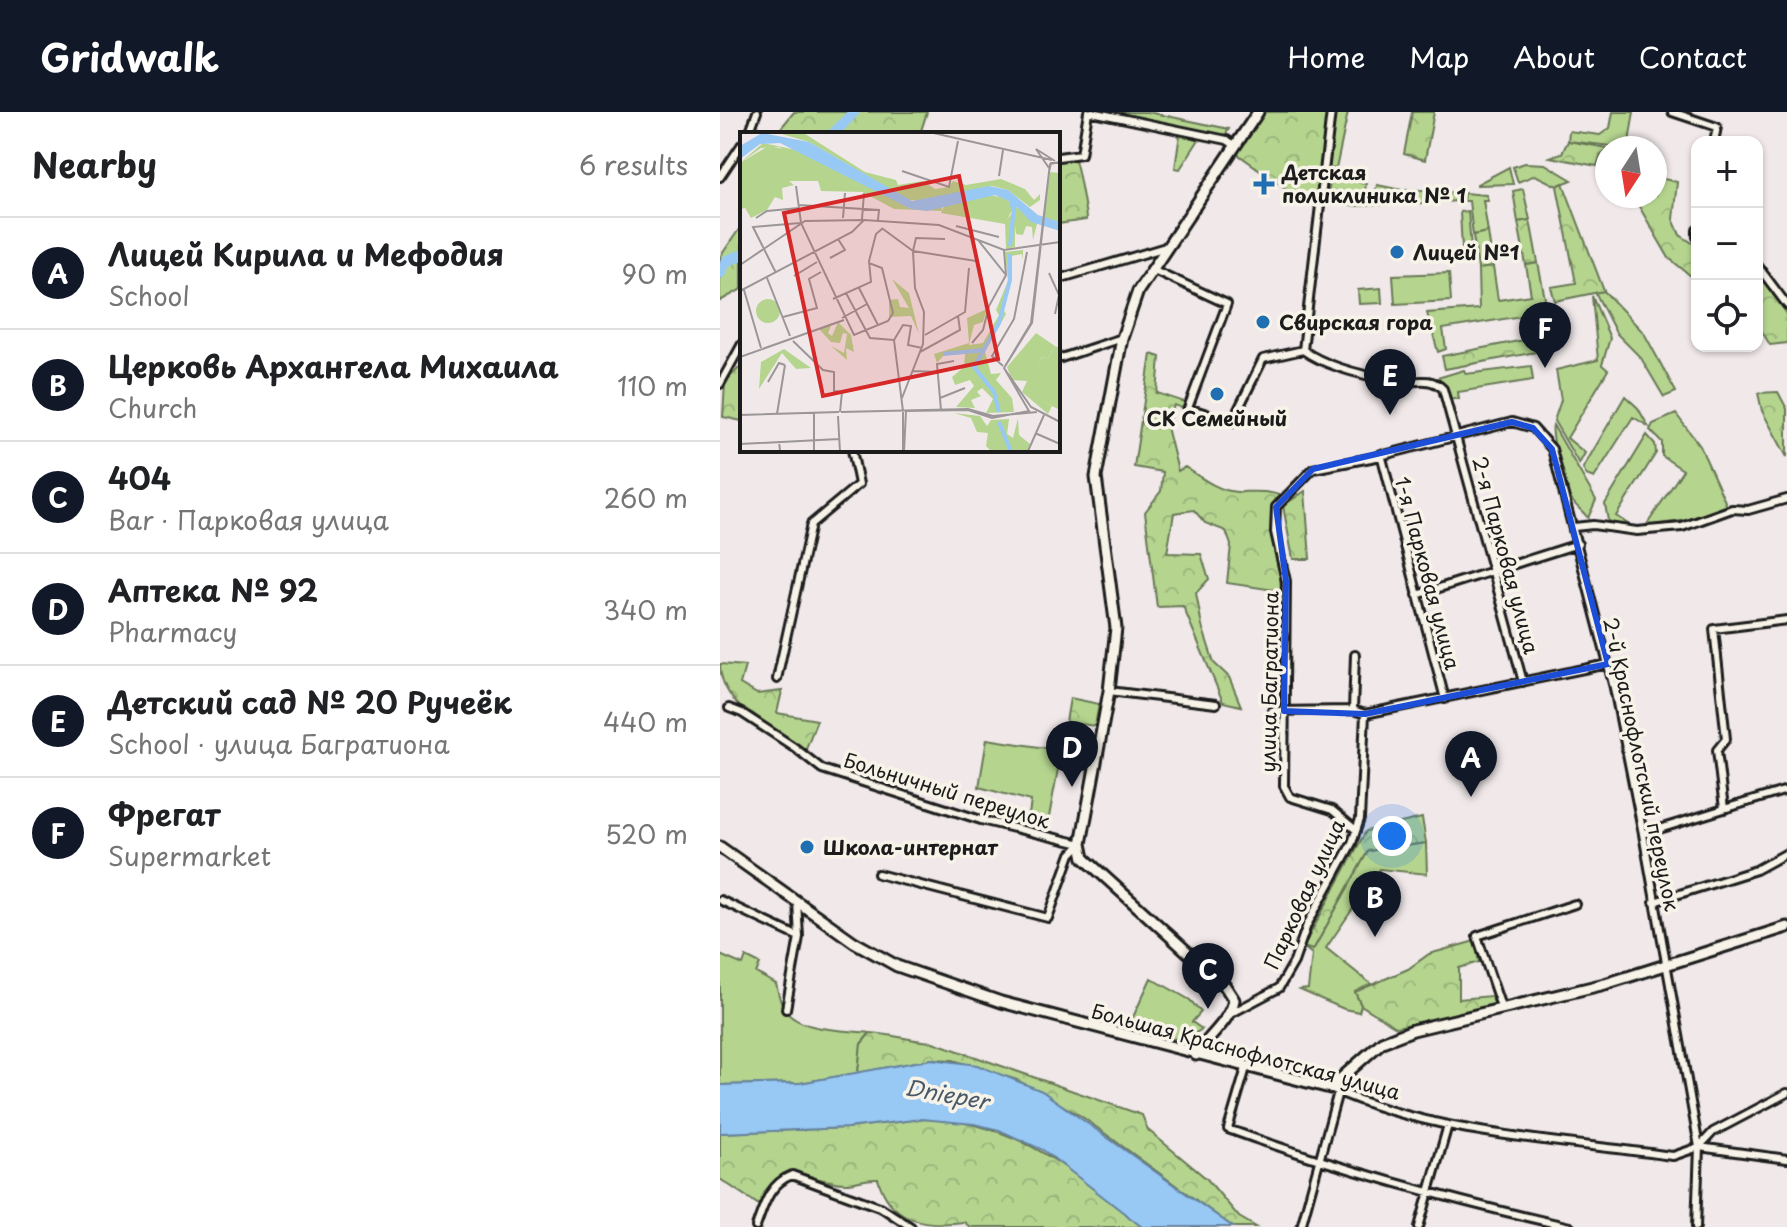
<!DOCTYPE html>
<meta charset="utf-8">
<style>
body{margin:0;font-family:"Playpen Sans",sans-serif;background:#f2f2f2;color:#202124}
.controls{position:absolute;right:24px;top:24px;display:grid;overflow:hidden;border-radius:16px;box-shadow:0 2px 6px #0004}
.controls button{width:72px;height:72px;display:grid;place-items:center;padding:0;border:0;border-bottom:2px solid #e0e0e0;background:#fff;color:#202124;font:40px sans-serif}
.compass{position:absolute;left:875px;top:24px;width:72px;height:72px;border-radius:50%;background:#fff;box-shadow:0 2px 6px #0004;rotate:192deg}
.you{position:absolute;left:672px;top:724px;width:28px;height:28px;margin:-20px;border:6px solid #fff;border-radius:50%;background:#1a73e8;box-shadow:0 0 0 12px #1a73e833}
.badge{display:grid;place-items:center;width:52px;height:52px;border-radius:50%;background:#111827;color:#fff;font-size:26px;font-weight:700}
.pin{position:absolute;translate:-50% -66px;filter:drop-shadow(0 2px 4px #0008)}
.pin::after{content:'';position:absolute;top:42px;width:28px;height:24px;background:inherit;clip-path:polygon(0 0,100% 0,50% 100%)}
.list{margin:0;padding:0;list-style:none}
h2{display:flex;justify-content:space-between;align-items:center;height:104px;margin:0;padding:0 32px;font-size:34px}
h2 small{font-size:26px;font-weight:400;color:#757577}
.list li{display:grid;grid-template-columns:52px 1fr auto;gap:24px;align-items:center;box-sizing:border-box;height:112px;padding:0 32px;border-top:2px solid #e0e0e0}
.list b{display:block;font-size:30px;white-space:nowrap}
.list p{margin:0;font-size:26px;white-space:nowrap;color:#757577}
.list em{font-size:26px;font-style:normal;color:#757577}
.icon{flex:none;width:44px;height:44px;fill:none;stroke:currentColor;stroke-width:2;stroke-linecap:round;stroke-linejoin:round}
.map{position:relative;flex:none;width:1067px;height:1115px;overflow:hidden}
header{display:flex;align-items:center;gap:48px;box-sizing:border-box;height:112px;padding:0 40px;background:#111827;color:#fff}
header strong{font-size:38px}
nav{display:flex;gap:44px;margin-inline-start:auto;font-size:28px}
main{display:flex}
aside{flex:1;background:#fff}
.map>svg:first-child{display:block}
</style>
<header>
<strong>Gridwalk</strong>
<nav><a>Home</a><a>Map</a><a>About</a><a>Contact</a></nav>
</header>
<main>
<aside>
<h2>Nearby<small>6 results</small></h2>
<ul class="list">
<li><span class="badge">A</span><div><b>Лицей Кирила и Мефодия</b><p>School</p></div><em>90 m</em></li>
<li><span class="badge">B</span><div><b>Церковь Архангела Михаила</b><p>Church</p></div><em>110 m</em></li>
<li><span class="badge">C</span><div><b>404</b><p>Bar · Парковая улица</p></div><em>260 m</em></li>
<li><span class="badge">D</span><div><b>Аптека № 92</b><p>Pharmacy</p></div><em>340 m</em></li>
<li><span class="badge">E</span><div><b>Детский сад № 20 Ручеёк</b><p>School · улица Багратиона</p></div><em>440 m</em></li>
<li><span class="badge">F</span><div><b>Фрегат</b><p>Supermarket</p></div><em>520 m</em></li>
</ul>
</aside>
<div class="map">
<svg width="1067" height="1115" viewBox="0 0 1067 1115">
<defs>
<pattern id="forest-crowns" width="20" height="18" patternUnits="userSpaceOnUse" patternTransform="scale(2)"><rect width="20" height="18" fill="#b5d58f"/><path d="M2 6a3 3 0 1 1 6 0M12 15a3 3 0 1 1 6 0" fill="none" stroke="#9bb67b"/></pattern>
</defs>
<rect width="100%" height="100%" fill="#f0e8e9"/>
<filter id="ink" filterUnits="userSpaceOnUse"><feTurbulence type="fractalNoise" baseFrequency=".0125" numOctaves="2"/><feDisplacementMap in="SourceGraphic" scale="16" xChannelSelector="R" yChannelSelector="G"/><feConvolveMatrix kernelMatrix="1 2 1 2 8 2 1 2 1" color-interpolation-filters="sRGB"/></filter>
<g filter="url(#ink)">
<!-- grass -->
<path fill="#b5d58f" stroke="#687856" stroke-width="2" d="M402,0H428L509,17L505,24L401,3Z
M614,0H628L616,57L607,56Z
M893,0H914L908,36L848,29L849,19L880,23L890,16Z
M460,22L480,26L460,57L455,56Z
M805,51L825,52L852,68L837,74L815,63L798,70L793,55Z
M789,55L793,72L757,73V72Z
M611,66L646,71L645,79L655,81L657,73L682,78L683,92L633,94L606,91Z
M686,77L740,81L739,89L688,92Z
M803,77L810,108L798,110L793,79Z
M744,81L766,83L768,88H763L768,120L753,123L749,89H743Z
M818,151L826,192L818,193L819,201L723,217L726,237L718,240L707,201L759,197L758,157L773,155L778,188L811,183L806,153Z
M729,161L731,189L675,192L673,163Z
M661,176L662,191L639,192L638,178Z
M884,179L924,221L956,280L944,285L921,246L896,221L875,180Z
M872,184L890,226L882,253L888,258L847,326L865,341L859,352L834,309L841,288L836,258L878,248Z
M811,254L813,268L738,280L739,287H732L723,272L714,267L744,258L746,262Z
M905,284L918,296L928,314L913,305L874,366L866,363L863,356Z
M956,302L980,334L1007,394L967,408L926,414L963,358L942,344V330L930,318L933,312Z
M833,313L876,388L868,406C861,397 852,392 848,382C843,370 830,323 833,313Z
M927,323L935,332L936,341L896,404L917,418L888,409L885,392Z
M267,627L371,643L368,656L345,652L338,657L326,721L307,716L311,689L259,675Z
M706,731L707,762L660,757L606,836L651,872L635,880L641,893L639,900L624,897L580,878L588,877L592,842L583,835L593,838L648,739Z
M0,843L23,853L26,845L40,852L36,861L56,872C58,880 60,890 64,897C79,920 126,918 150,921L141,932L138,961L80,971L0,973Z
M431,866L470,888L481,900L472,910L482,917C458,935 434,924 408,916Z"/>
<!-- forest -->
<path fill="url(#forest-crowns)" stroke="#687856" stroke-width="2" d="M74,0H207L200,22H56Z
M543,0H609L596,90L584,89L516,41Z
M692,0H714L705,48L684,42Z
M848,29L887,36V38L881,42L877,54L830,45L842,41Z
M354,46C357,50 366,101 366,108L338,112V48Z
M935,65L957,70L953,107L960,123L977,134V169L949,146L913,84H935Z
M843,71L884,179L835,189L831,175L856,171L837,74Z
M748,99L751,136H742L740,100Z
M810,108L818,151L806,153L798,110Z
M22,113V177L0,189V145Z
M768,120L773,155L758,157L753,123Z
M1037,159L1067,202V231L1050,233L1037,211Z
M814,226L816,240L725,257L722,244Z
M431,242L440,245L437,281L467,291L465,297L454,293L447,315L458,359L465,355C480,365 498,379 517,380C534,380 546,378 562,384L572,378L555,393C550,423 560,450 561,479L507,471L511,433L506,419L485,411L474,398L454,401L447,441L481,442L489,467L476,481L482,514L494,551L509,565L521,594L503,590L463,494L437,495L425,400L441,379L443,360L414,355Z
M22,253V309L3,305L5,270Z
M1058,280L1067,297V345L1042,299L1038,281Z
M585,379L590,447H573L563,394Z
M0,552L25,554L20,572L37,582L62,579L57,601L97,608L85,639C53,617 0,596 0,552Z
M350,586L379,592L375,614L346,610Z
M702,706L706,731L648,739L593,838L583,835L646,719Z
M755,829L759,850L739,856V887L771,884L776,895L676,915L641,893L635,880L688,857L709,842Z
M150,921C173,922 190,929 213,930L422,1003L428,1018L487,1067L519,1105L536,1115H513L361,1004L297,968L233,948L212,947L138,961L141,932Z
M202,1007C297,1007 352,1059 422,1115H250L244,1110C204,1115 170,1109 158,1067C145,1066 137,1071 126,1071C79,1071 74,1037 39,1093L0,1067V1021L127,1016Z"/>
<!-- water -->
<path fill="#98c8f4" stroke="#66839e" stroke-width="2" d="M212,947L257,953L322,979L513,1115H422L323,1038L279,1018L254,1012L202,1007L127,1016L0,1021V973L80,971Z"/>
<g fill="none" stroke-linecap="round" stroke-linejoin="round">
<!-- river -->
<path stroke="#98c8f4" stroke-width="11" d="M113,22L134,0
M0,161L6,149L22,143"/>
<defs>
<path id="street" d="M372,0L507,28L516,34
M952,0L997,15L994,30
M29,22L37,0
M338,45L361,42L368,0
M0,65L22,32
M977,118V125
M1037,153L1067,193
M432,157L507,192L468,296L512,310L543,247L583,238
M338,167L446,135
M583,238C606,255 646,264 674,269C692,273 708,262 723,277L803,570
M583,238L611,0
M338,247L402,226
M0,272L22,232
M661,342L725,587
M854,415L873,413L917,419L962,415L1012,397L1028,398L1067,387
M697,483L858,432
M57,567L91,412L139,372L132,338
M389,579L496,592
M9,596L22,601L74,635L102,657L261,708L361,732
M633,598L635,543
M552,599L633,598L645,602
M1004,697L1067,678
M636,718L612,698L570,685L564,674L566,469L555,420L556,395L593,357L656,345L792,310L813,316L832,337L894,576L923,722L979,1035L976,1115
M923,722L1004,697L997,638L1006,627L994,517L1067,508
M158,762L328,806L351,742L361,732
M0,788L79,825
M934,790L1036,758L1067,741
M66,897L79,825L77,789
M782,898L757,824L855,792
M512,901L559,876L574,850L587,813L632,731L640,707L645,602L888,552
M526,956L508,1017C621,1058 734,1089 850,1115
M610,976C715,1024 840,1028 953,1044L979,1035L993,1020L1067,981
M979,1035L1067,1047
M36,1115C44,1093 49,1072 72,1063L162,1096L191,1115
M581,1115L618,980
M699,1115L728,1013"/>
<path id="secondary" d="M0,735L134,830L177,854L281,890L610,976L662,930L693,918L885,872L1067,815
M476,943C488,925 510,909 514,888L505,874L364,746L361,732L389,579L396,516L376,365L402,226L418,179L538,0"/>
</defs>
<!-- street casing -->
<use href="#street" stroke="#1c1c1c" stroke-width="12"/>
<!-- secondary casing -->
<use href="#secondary" stroke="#1c1c1c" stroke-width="15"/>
<!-- street -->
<use href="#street" stroke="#f7f3e8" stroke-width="6"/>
<!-- secondary -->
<use href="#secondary" stroke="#f7f3e8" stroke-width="9"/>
</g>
</g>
<!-- marked area -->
<path fill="none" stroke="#1d4ed8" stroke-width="6" stroke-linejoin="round" d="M792,310L813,316L832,337L888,552L645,602L564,599L566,469L556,395L593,357Z"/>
<!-- markers -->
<g fill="#1f6fb2" stroke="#f7f3e8" stroke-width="3">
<path d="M540 60h8v8h8v8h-8v8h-8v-8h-8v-8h8z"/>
<circle cx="677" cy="140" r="8"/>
<circle cx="543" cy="210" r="8"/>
<circle cx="497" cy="282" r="8"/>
<circle cx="87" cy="735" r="8"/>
</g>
<g text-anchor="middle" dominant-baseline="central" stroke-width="7" stroke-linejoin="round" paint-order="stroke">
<!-- poi labels -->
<g font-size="20" font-weight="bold" fill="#1c1c1c" stroke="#f7f3e8" text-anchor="start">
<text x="562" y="60">Детская<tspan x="562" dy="23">поликлиника № 1</tspan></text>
<text x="693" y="140">Лицей №1</text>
<text x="559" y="210">Свирская гора</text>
<text x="497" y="306" text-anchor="middle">СК Семейный</text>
<text x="103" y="735">Школа-интернат</text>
</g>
<!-- street labels -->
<g font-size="20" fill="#1c1c1c" stroke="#f7f3e8">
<text transform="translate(786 443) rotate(75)">2-я Парковая улица</text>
<text transform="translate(708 461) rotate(75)">1-я Парковая улица</text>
<text transform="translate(549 570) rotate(-89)">улица Багратиона</text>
<text transform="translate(922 652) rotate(78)">2-й Краснофлотский переулок</text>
<text transform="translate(227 678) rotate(17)">Больничный переулок</text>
<text transform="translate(584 782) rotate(-65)">Парковая улица</text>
<text transform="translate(526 939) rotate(15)">Большая Краснофлотская улица</text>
</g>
<!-- water labels -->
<g font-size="22" font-style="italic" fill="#475868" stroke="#f7f3e8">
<text transform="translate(227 981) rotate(10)">Dnieper</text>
</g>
</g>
<!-- overview -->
<g transform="translate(20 20)">
<rect width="320" height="320" fill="#f0e8e9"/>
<path d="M28,14L50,18L125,60L81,59L78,49H49L54,53L42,56L43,68L35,65L27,78L11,86L5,76L0,77V31ZM245,62L265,66L274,74L265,92L201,81L205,72ZM98,190L111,203L114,220L106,216L107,228L91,214L104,221L107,202L103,201L100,211L91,210L79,197L92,191L88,201L92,204ZM296,201L315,214L308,226L301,225L297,241L308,265L303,269L312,274L308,282L282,260L287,249L272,248L267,235Z" fill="#b5d58f"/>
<path d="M35,0H62L125,40L156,48L158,53L183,49L195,57L209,55L213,49L226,53L261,47L285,57L294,68L300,62V68L290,75L268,58L252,54L186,69L169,68L69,10ZM23,11L66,20L171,77L202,74V79L154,77L39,15L21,16L0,31ZM309,40L320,41V90L303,86ZM277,75L297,92L293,108L292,95L286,94L283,103L276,102L275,94V115L266,117L265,90ZM283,118V128L282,122L271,124V149L262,175L266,182L245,220L251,242L261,241L256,248L272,266L274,280L246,281L253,267L242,256L237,260L241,264L231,268L235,276L216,275L234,254L230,248L215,253L212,245L224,235L225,222L204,223L197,231L194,222L229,211L227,186L247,177L243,190L234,193L229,213L243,211L259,183L256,178L268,149L265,120ZM152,147L169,161L179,202L171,184L149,185V168L158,167L160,175L169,176ZM16 179a12 12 0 1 1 24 0a12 12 0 1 1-24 0ZM315,214L320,216L318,277L302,269L307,265L304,257L289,247L297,240L301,225L308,226ZM44,217L71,236L56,237L42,221L19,257L21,230ZM214,281L240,284L247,294L251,288L269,287L267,302L273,306L278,286L279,303L290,312L287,320H252L246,314L248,301L237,300L231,286Z" fill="#b5d58f"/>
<path d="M22,1L69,10L172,69L249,54L268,58L298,83L320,90V99L291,90L277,75L272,81L269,69L255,63L187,79L171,77L40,11L20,12L0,27V14Z" fill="#98c8f4"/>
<path fill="none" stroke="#98c8f4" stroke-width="4" d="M270,114L274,75M203,222L244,218M259,280L254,260L234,235L259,191L270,148V122M259,290L271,320"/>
<path fill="none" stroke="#9b9697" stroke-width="2" d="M189,0L312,28M320,31H311L309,40L292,191L264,236L291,275L320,290M309,36L296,17L315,29M162,39L209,55L218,9M259,44L263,18M56,54L61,91L114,203L148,189L153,181L142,136L129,131M59,73L139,78L138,88M16,86L27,79L59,76M103,86L105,61M122,87L124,61M124,88L199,93L264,118L320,110M216,94L259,105M143,97L173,119L175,156L184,180L183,212L162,266M205,107L176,106L173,119L236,129M264,118L266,143M90,126L105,118L98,107M0,133L65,89L124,88M36,141L13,95L60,91M309,141L319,163L315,182M54,144L77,130M27,146L50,204M119,156L138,193M4,158L21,216M0,159L112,100L124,88M106,161L130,206L154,208M93,167L131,150L129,129L136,102L143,96M43,185L77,176L69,147L81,140M102,186L127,172M185,203L225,180L229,136M154,208L163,279M154,208L163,193L171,194L168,213L182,216M53,209L83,238L94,240V259L102,260L100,280M232,211L243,198L249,174L266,143L238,108M180,220L220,198L218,184M0,225L104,188M263,234L252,224L274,187L287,120M172,239L198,240M28,250L39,231L45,233M200,266L225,256M201,278L197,232L214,229M101,280L228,277L253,284L297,280M37,282L45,233M0,283L99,280M98,284L100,320M295,301L320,312M39,309L40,319L74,320V281M0,312L99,307M288,319L304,283M163,320V279M164,320L166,279L228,278L252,286L289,279L264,236L291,191L310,32L320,30"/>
<path fill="#d62828" fill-opacity="0.15" stroke="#d62828" stroke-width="4" d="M219,44L258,227L83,264L44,81Z"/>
<rect width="320" height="320" fill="none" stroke="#1c1c1c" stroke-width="4"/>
</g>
</svg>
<div class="controls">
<button>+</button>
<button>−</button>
<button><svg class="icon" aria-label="locate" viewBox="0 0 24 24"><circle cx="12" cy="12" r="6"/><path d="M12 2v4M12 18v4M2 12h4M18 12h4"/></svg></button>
</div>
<svg class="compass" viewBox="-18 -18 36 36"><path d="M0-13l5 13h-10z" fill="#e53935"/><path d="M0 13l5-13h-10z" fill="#757577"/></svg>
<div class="you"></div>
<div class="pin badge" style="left:751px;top:685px">A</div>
<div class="pin badge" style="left:655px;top:825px">B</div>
<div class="pin badge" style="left:488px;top:897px">C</div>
<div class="pin badge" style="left:352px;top:675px">D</div>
<div class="pin badge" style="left:670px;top:303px">E</div>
<div class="pin badge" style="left:825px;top:256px">F</div>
</div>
</main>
